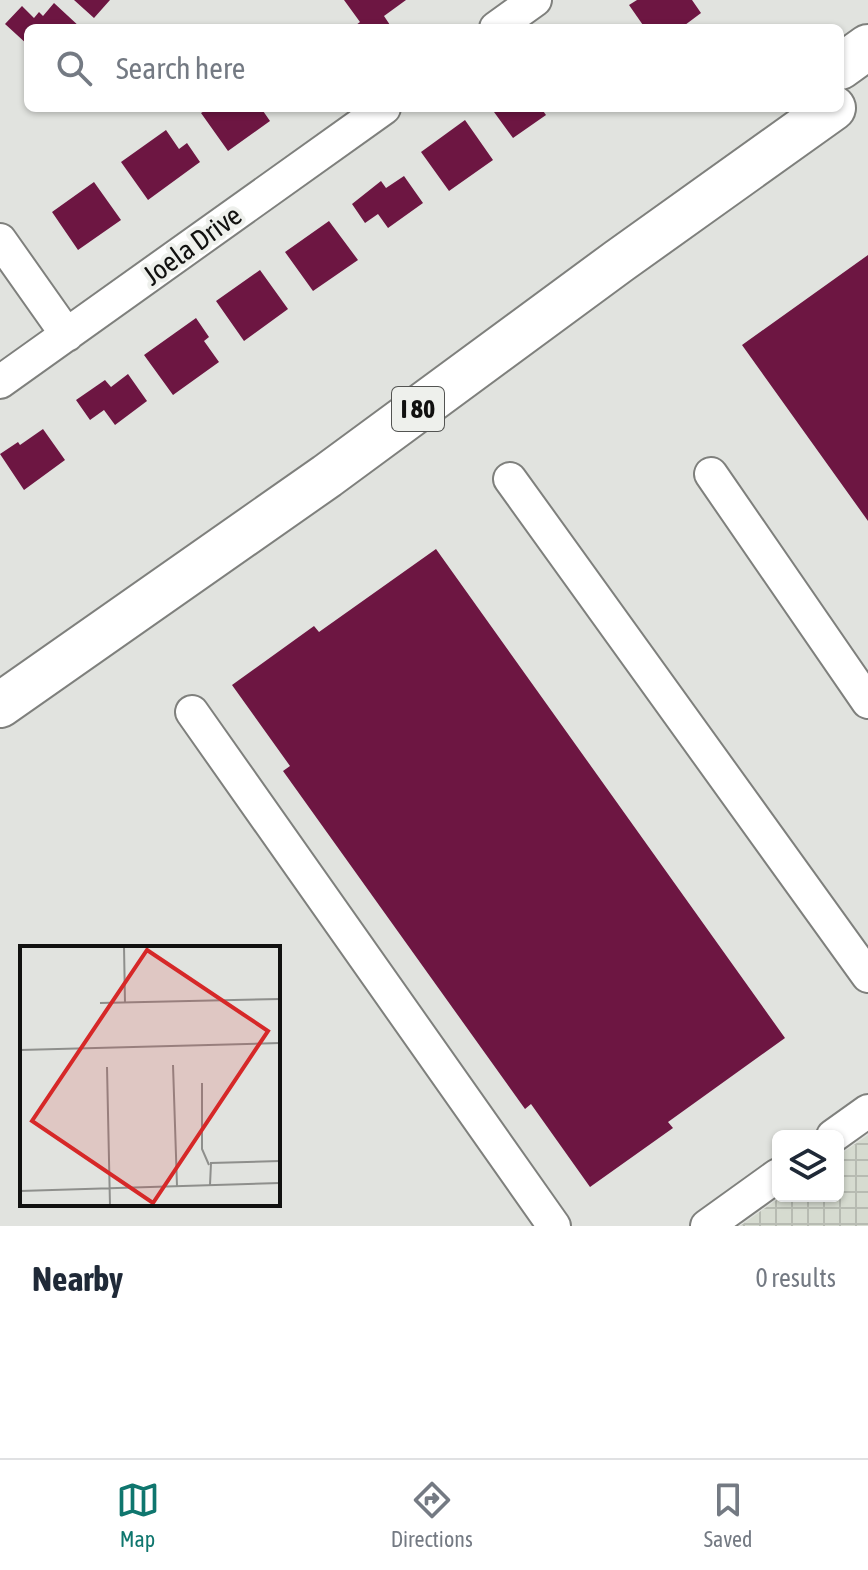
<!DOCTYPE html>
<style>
body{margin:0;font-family:"Asap Condensed",sans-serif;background:#f6f6f7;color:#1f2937}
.controls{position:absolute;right:24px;bottom:24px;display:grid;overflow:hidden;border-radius:12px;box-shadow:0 2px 6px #0004}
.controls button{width:72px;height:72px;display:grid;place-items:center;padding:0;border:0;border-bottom:2px solid #e0e1e3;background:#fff;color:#1f2937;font:40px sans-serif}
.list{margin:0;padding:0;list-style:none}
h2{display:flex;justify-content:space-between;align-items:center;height:104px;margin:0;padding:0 32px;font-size:34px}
h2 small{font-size:26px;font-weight:400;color:#747a83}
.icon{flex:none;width:44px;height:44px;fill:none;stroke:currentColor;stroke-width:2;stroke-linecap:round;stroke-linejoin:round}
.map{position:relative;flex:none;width:868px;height:1226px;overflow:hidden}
.search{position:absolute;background:#fff;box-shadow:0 2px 6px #0004;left:24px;right:24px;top:24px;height:88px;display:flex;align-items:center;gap:20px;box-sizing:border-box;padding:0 28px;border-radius:12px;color:#747a83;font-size:30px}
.sheet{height:232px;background:#fff}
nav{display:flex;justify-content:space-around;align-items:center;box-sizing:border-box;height:112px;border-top:2px solid #e0e1e3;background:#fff;font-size:22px;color:#747a83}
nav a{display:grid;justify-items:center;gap:4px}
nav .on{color:#0f766e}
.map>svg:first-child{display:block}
</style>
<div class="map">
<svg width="868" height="1226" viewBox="0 0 868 1226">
<defs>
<pattern id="industrial-grid" width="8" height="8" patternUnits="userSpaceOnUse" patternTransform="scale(2)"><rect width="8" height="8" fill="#d6dbd0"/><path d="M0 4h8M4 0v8" fill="none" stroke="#b7bbb2"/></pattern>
</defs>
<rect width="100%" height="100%" fill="#e1e3df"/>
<!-- industrial -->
<path fill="url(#industrial-grid)" d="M868,1135V1226H740L782,1196H838V1156Z"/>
<!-- building -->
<path fill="#6d1642" d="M74,0H110L94,18Z
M344,0H406L384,16L392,28H352L360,22Z
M637,0H692L701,13L681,28H645L629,5Z
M54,3L81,28H28V45L5,24L22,6L34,18L39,12L43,16Z
M209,108H261L270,121L228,151L201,113Z
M500,108H541L546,115L513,138L494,112Z
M465,120L493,160L449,191L421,152Z
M166,130L179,149L187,143L200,162L148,200L121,162Z
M404,176L423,203L388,228L378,214L365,223L352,204L381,181L386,188Z
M94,182L121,220L78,250L52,212Z
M329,221L358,260L313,291L285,252Z
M868,255V521L742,345Z
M260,270L288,309L244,341L216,301Z
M196,318L209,337L204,341L219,362L173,395L144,355Z
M128,374L147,401L115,425L104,410L90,420L76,400L105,380L111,387Z
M43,429L65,460L24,490L0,454L18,442L20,445Z
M436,549L785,1038L668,1122L673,1128L590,1187L531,1104L525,1109L283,771L290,766L232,685L314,626L319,632Z"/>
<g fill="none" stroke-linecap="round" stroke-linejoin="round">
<defs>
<path id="minor" d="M496,28L535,0
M0,240L67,335
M0,382L384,108
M711,474L868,702
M510,479L868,976
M192,712L554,1226
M833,1136L868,1111
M707,1226L778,1175"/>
<path id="highway" d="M840,67L868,47
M0,705L327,476L619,261L833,108"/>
</defs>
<!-- minor casing -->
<use href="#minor" stroke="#7f807d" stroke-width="36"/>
<!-- highway casing -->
<use href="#highway" stroke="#7f807d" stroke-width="48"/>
<!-- minor -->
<use href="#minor" stroke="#fff" stroke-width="32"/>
<!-- highway -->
<use href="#highway" stroke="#fff" stroke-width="44"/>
</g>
<g text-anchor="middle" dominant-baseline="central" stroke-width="8" stroke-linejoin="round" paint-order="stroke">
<!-- shield labels -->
<rect fill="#eef0ec" stroke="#535452" stroke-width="2" x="392" y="387" width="52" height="44" rx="6"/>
<g font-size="26" font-weight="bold" fill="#111110">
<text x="418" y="409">I 80</text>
</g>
<!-- street labels -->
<g font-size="28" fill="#111110" stroke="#eef0ec">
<text transform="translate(192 245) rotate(-36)">Joela Drive</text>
</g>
</g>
<!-- overview -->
<g transform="translate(20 946)">
<rect width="260" height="260" fill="#e1e3df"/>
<path fill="none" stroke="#8e8f8c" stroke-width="2" d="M104,0L105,57M80,57L260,53M0,104L260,97M153,119L157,240M87,121L90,260M182,137V203L189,219M190,239L191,217L260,215M0,245L260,237"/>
<path fill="#d62828" fill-opacity="0.15" stroke="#d62828" stroke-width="4" d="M127,4L248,85L133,257L12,175Z"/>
<rect width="260" height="260" fill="none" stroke="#111110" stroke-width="4"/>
</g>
</svg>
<div class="controls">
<button><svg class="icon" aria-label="layers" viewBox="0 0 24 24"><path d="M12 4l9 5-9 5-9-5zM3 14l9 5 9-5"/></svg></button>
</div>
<div class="search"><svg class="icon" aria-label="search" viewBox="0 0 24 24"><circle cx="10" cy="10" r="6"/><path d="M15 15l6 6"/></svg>Search here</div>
</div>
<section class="sheet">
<h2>Nearby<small>0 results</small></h2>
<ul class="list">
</ul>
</section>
<nav>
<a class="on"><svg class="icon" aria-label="map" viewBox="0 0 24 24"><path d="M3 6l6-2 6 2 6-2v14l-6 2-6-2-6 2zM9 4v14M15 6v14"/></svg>Map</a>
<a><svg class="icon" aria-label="directions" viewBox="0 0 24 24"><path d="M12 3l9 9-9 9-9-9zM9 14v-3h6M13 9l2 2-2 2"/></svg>Directions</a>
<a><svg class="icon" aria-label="saved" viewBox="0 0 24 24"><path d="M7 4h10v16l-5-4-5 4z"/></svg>Saved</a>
</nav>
